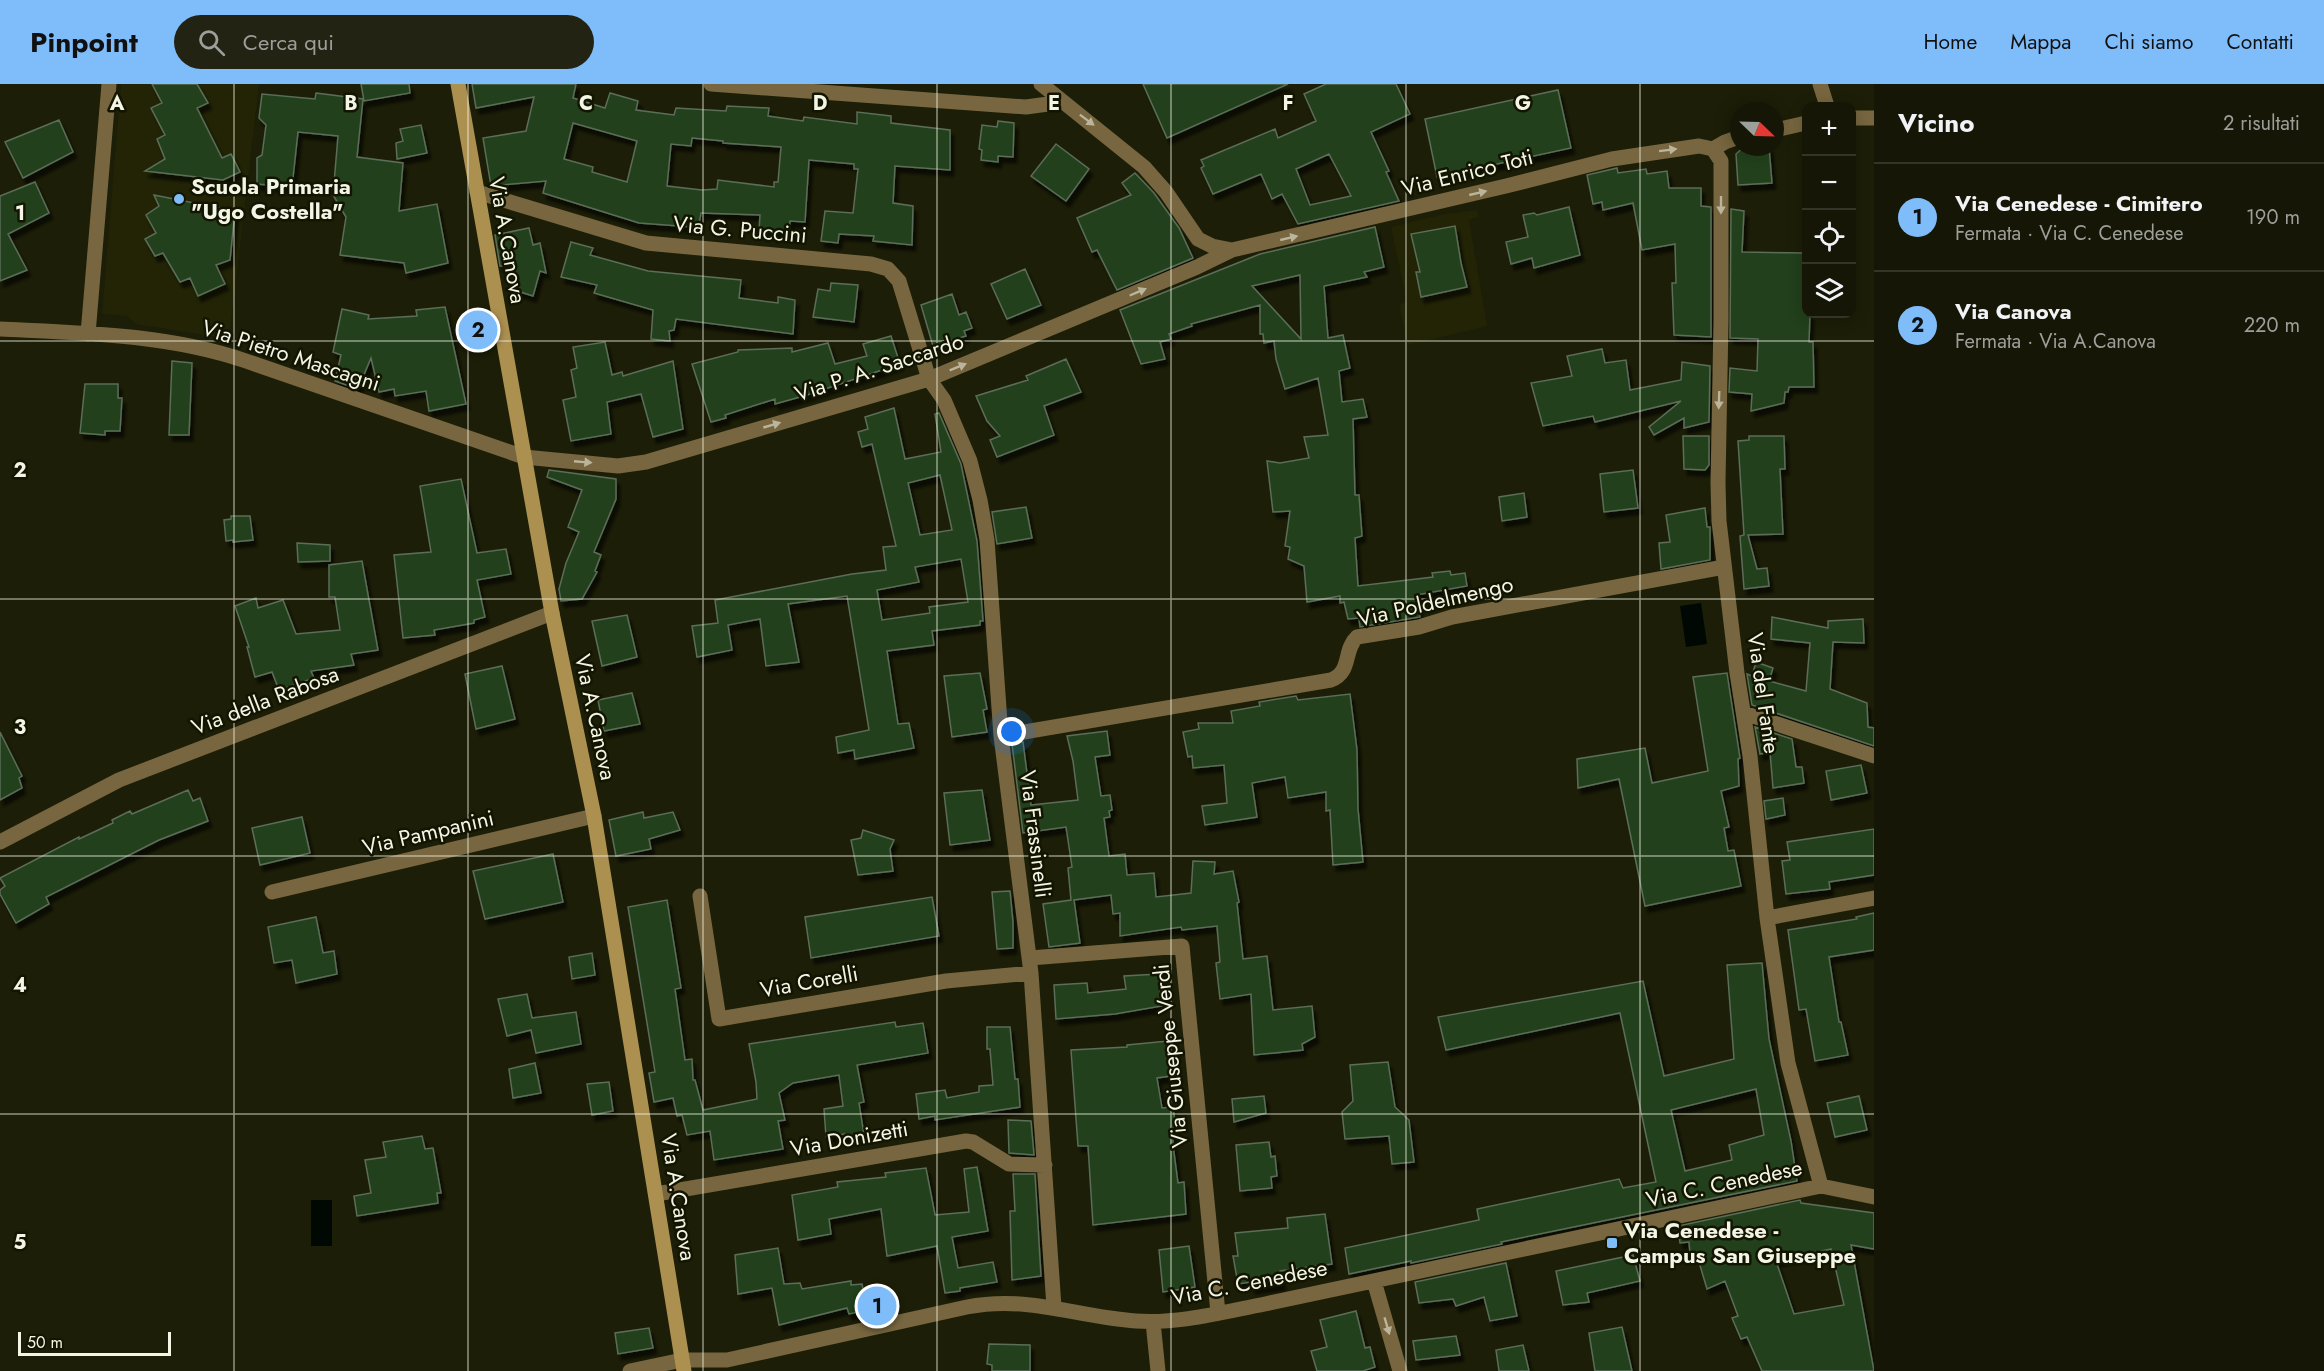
<!DOCTYPE html>
<html lang="it">
<meta charset="utf-8">
<style>
body{margin:0;font-family:Jost,sans-serif;background:#222313;color:#f1f3f6}
.controls{position:absolute;right:18px;top:18px;display:grid;overflow:hidden;border-radius:12px;box-shadow:0 3px 15px #0003}
.controls button{width:54px;height:54px;display:grid;place-items:center;padding:0;border:0;border-bottom:2px solid #343527;background:#151605;color:#f1f3f6;font:30px sans-serif}
.compass{position:absolute;left:1730px;top:18px;width:54px;height:54px;border-radius:50%;background:#151605;box-shadow:0 3px 15px #0003;rotate:113deg}
.scale{position:absolute;left:18px;bottom:15px;width:153px;box-sizing:border-box;padding-left:6px;border:3px solid #f3f5e6;border-top:0;font-size:16px;line-height:21px;white-space:nowrap;color:#f3f5e6;-webkit-text-stroke:4px #131501;paint-order:stroke}
.you{position:absolute;left:1012px;top:648px;width:21px;height:21px;margin:-15px;border:4px solid #fff;border-radius:50%;background:#1a73e8;box-shadow:0 0 0 9px #1a73e833}
.badge{display:grid;place-items:center;width:39px;height:39px;border-radius:50%;background:#7fbdfa;color:#111;font-size:20px;font-weight:700}
.pin{position:absolute;translate:-50% -50%;border:3px solid #fff;box-shadow:0 2px 6px #0006}
.list{margin:0;padding:0;list-style:none}
h2{display:flex;justify-content:space-between;align-items:center;height:78px;margin:0;padding:0 24px;font-size:26px}
h2 small{font-size:20px;font-weight:400;color:#9d9f9a}
.list li{display:grid;grid-template-columns:39px 1fr auto;gap:18px;align-items:center;box-sizing:border-box;height:108px;padding:0 24px;border-top:2px solid #343527}
.list b{display:block;font-size:22px;white-space:nowrap}
.list p{margin:0;font-size:20px;white-space:nowrap;color:#9d9f9a}
.list em{font-size:20px;font-style:normal;color:#9d9f9a}
.icon{flex:none;width:33px;height:33px;fill:none;stroke:currentColor;stroke-width:2;stroke-linecap:round;stroke-linejoin:round}
.map{position:relative;flex:none;width:1874px;height:1287px;overflow:hidden}
header{display:flex;align-items:center;gap:36px;box-sizing:border-box;height:84px;padding:0 30px;background:#7fbdfa;color:#111}
header strong{font-size:28px}
nav{display:flex;gap:33px;margin-inline-start:auto;font-size:21px}
.search{width:420px;height:54px;background:#222313;display:flex;align-items:center;gap:15px;box-sizing:border-box;padding:0 21px;border-radius:33px;color:#9d9f9a;font-size:22px}
main{display:flex}
aside{flex:1;background:#151605}
.map>svg:first-child{display:block}
</style>
<header>
<strong>Pinpoint</strong>
<div class="search"><svg class="icon" aria-label="search" viewBox="0 0 24 24"><circle cx="10" cy="10" r="6"/><path d="M15 15l6 6"/></svg>Cerca qui</div>
<nav><a>Home</a><a>Mappa</a><a>Chi siamo</a><a>Contatti</a></nav>
</header>
<main>
<div class="map">
<svg width="1874" height="1287" viewBox="0 0 1874 1287">
<defs>
<filter id="shadow"><feDropShadow dx="3.5" dy="6" stdDeviation="1.5" flood-color="#0009"/></filter>
</defs>
<rect width="100%" height="100%" fill="#1c1e07"/>
<!-- built -->
<path fill="#222405" d="M121,0H259L229,255L136,240L127,232L102,230Z
M1477,126L1479,133L1469,136L1487,242L1408,261L1399,220L1407,218L1391,143L1444,130Z"/>
<!-- water -->
<path fill="#000804" d="M1701,519L1707,560L1686,563L1680,522Z
M311,1116H332V1162H311Z"/>
<!-- building -->
<path fill="#22411b" stroke="#5b6d58" stroke-width="1.5" fill-rule="evenodd" filter="url(#shadow)" d="M152,0H197L208,19L197,24L222,74L231,70L240,88L223,96L145,87L165,75L157,55L165,51L151,24L162,19Z
M361,0H409L410,9L364,17Z
M472,0H576L573,14L605,24L610,9L638,17L636,26L674,31L676,24L726,27L727,22L769,24L768,32L803,37L804,33L857,40V28L891,32V39L950,46V86L895,82L893,119L913,122L912,161L873,157L874,152L839,150L838,159L821,157L825,127L853,129L858,85H854V80L809,76L805,138L790,137L789,149L759,147L760,131L701,129L699,141L692,140V143L639,139L543,109L546,97L491,102L483,54L526,47L534,13L476,24ZM573,39L637,57L627,98L592,88L593,83L564,75ZM692,54L723,57V59L781,63L778,98H774V103L718,96L717,105L702,106L667,102L671,60L691,62Z
M1143,0H1288L1167,54Z
M1326,0H1396L1410,30L1371,48L1389,87L1386,88L1399,117L1298,140L1282,110L1272,115L1261,90L1213,110L1201,84L1204,82L1201,76L1275,45L1278,54L1316,37L1304,10ZM1329,70L1351,112L1310,121L1296,85Z
M1558,6L1571,64L1437,93L1425,35Z
M316,9L363,15L357,73L403,79L399,127L437,120L448,179L406,189L404,179L340,171L346,133L333,111L338,52L298,48L292,103L257,100V74L262,71L266,41L259,34L262,10L315,15Z
M59,36L73,68L23,94L5,58Z
M998,37L1014,39L1013,73L998,72V78L981,76L982,66L979,65L982,41L997,43Z
M421,41L427,69L397,75L396,59L403,57L400,45Z
M1056,60L1089,85L1066,117L1031,92Z
M1744,63H1769L1772,99L1738,101L1736,70Z
M1617,84L1618,89L1646,85L1647,90L1667,87L1669,104H1701V122L1711,123V253L1674,251L1672,199H1676L1675,160L1642,166L1633,119L1603,126L1602,118L1593,120L1587,91Z
M1135,89L1154,109L1179,144L1193,174L1117,206L1097,166L1092,168L1077,134L1131,111L1122,99Z
M35,98L49,129L8,150L27,186L0,197V112Z
M154,111L235,127L230,176L216,181L225,200L198,212L190,194L180,198L163,169L155,172L145,155L156,149L146,131L159,122Z
M1569,123L1580,171L1534,184L1532,174L1511,180L1506,158L1528,153L1523,131L1534,129L1537,131Z
M1731,125L1744,127L1742,168L1806,169V230H1810L1809,258H1813L1814,303H1789L1788,308H1785L1784,319L1751,327L1752,310L1729,308L1730,284L1757,287L1758,255L1730,254Z
M1455,142L1461,179L1467,203L1421,213L1416,188H1420L1411,150Z
M1375,143L1384,183L1364,188L1367,193L1324,202L1328,254L1343,251L1350,284L1339,287L1342,318L1363,315L1367,333L1353,335L1355,411H1359L1362,452L1355,454L1358,502L1433,493L1432,489L1450,487L1451,491L1465,489L1467,502L1416,511L1420,533L1360,543L1359,534L1348,535L1344,518L1340,519V512L1307,518L1304,482L1288,475L1290,463L1285,462L1290,427L1273,428L1267,377L1280,379L1309,374L1304,353L1328,351L1318,294L1285,305L1276,275L1274,257L1264,259L1263,250H1260V221L1191,240L1192,242L1169,250L1171,255L1160,258L1165,275L1141,280L1120,226L1260,170ZM1300,191L1301,255L1252,202Z
M529,144L533,161L540,159L546,189L540,187L533,212L514,206L516,199L512,182H500L495,151Z
M571,158L593,164L590,171L648,187L741,196L739,214L778,219V213L795,216L793,250L676,235L674,246L669,247L670,257L651,255L653,226L594,209L597,201L561,193Z
M1025,185L1041,221L1007,235L991,200Z
M831,199L858,201L854,238L813,233L818,205L830,207Z
M952,210L959,231L966,228L972,244L964,247L966,252L933,262L921,221Z
M445,223L466,320L429,327L426,307L395,312L394,305L379,308L371,274L358,305L335,297L341,271L333,268L342,225L369,231L368,235L417,232L416,226Z
M891,252L900,280L807,311L775,320V315L725,331L726,334L711,338L692,280L738,268V266L792,264V268L828,259L835,280L867,272L863,260Z
M605,258L612,291L622,288L623,292L673,277L683,345L653,353L641,310L607,318L611,350L571,357L563,316L576,313L571,286L577,284L573,263Z
M1602,265L1605,279L1626,276L1630,306L1681,296L1682,278L1710,282L1709,338L1684,344V334L1654,351L1649,343L1681,317L1595,338L1593,332L1543,342L1531,299L1572,292L1567,272Z
M1066,275L1081,308L1044,322L1054,351L997,373L990,356L1000,352L987,337L976,312L1028,296L1026,292Z
M172,277L192,279L189,351H169Z
M85,300H118V314H122L120,347H105V351L80,349Z
M894,324L905,375L941,368L935,330L939,329L961,380L977,457L983,537H980V541L932,547L934,561L887,567L898,640L909,639L914,664L855,675L854,666L838,669L836,653L869,646L847,512L788,520L799,578L766,582L760,535L728,541L732,566L697,573L692,542L718,539L715,516L852,490L886,486L883,463L896,462L872,360L862,363L858,348L868,345L865,333ZM940,391L952,446L920,451L908,399ZM961,475L968,518L929,523L930,529L882,536L877,506L919,498L915,483Z
M1683,352H1709V381L1705,386L1684,385Z
M1749,352H1784L1785,385H1780L1783,450L1748,451L1757,485L1767,484L1769,502L1744,505L1740,452L1744,451L1738,357L1749,356Z
M549,386L616,395V415L594,468L601,471L595,487L597,488L582,515L561,517L559,505L566,479L579,448L568,443L582,406L547,393Z
M1633,386L1638,424L1604,428L1600,390Z
M461,395L477,469L506,465L511,490L477,496L485,533L474,536V539L434,546L435,551L403,554L394,471L431,468L420,402Z
M1524,409L1527,433L1502,437L1499,413Z
M1026,423L1032,454L997,460L992,428Z
M1705,424L1707,443H1710V476L1661,485L1659,459L1670,458L1666,431Z
M231,432H250L253,456L233,458V456L226,457L224,436L231,435Z
M297,459L330,461V477L298,478Z
M362,477L378,566L351,570L354,581L311,587L314,594L279,606L272,588L255,593L247,563H249L235,522L256,514L258,524L283,516L296,550L340,546L335,513H329V481Z
M627,531L637,573L602,582L592,537Z
M1772,533L1828,544V537L1863,535L1864,559L1833,558L1830,605L1867,619L1868,643L1874,644V662L1752,621L1747,590L1752,592L1756,578L1773,584L1769,597L1806,607L1810,559L1771,555Z
M502,582L515,635L476,645L465,590Z
M980,589L987,625L983,626L987,648L952,653L944,592Z
M1727,589L1740,674L1738,675L1739,702L1721,707L1729,743L1724,744L1728,767L1734,766L1741,802L1645,822L1619,695L1578,704L1577,675L1645,664L1652,699L1708,687L1693,593Z
M632,609L640,640L604,647L598,616Z
M1350,610L1357,666L1358,725L1363,778L1333,781L1330,726L1326,727V708L1288,714L1285,693L1252,699L1257,733L1205,741L1202,722L1227,719L1224,681L1193,684L1192,672L1188,673L1183,648L1199,645L1198,639H1233L1231,627L1260,622L1259,618L1296,612L1298,616Z
M1755,643L1792,655L1796,683H1802L1804,699L1773,704L1770,668L1760,670Z
M1107,647L1110,671L1095,673L1101,712L1110,711L1112,726L1109,727L1110,733L1104,734L1109,772L1125,770L1127,791L1154,789L1156,813L1191,809L1193,777L1215,778L1214,790L1233,787L1239,818L1237,819L1243,875L1267,872L1273,926L1312,922L1315,953L1302,960L1303,966L1254,971L1251,910L1220,915L1216,879L1220,878L1217,842L1182,846L1181,843L1120,852V829L1113,830L1111,811L1074,816L1080,859L1049,863L1043,820L1071,816L1068,784L1072,783L1066,743L1023,749L1012,660L1023,658L1031,721L1078,716L1073,677L1067,652Z
M0,648L22,692L19,694L22,704L0,716Z
M1861,681L1867,709L1831,716L1826,687Z
M188,706L193,717L200,714L208,737L159,756L46,813L49,820L16,839L0,810V806L5,802L0,794L79,753V755L113,739L112,736L130,727L132,730Z
M982,706L990,756L950,761L944,709Z
M1783,714L1785,731L1766,735L1764,717Z
M643,728L644,734L673,728L680,746L649,755L651,765L616,772L609,736Z
M302,733L310,769L260,781L252,744Z
M1874,745V791L1829,798L1830,805L1786,810L1782,777L1790,776L1787,758Z
M863,746L894,756L890,765L893,787L858,791L851,756L861,754Z
M553,770L563,818L485,835L473,787Z
M1010,807L1013,838V864L997,865L992,808Z
M932,813L939,852L811,874L805,833Z
M667,816L681,904L675,905L685,976L692,975L693,996H695L703,1026L757,1015L756,998L749,960L895,938L896,943L923,939L928,969L857,981L864,1018L859,1019L864,1051L845,1055V1050L826,1053L824,1025L843,1022L839,991L793,999L779,1009L785,1036L778,1037L783,1065L714,1076L710,1047L687,1051L682,1031L677,1032L673,1014L654,1018L649,989L655,988L628,823Z
M1874,829V866L1829,873L1839,938H1841L1848,971L1815,977L1806,925L1799,926L1788,846L1857,835L1856,833Z
M316,833L323,869L334,867L337,890L296,899L292,876L274,879L268,843Z
M592,869L595,891L572,895L569,873Z
M1762,879L1769,955L1791,1057L1797,1097L1501,1158L1502,1160L1411,1179V1177L1349,1190L1345,1164L1479,1136L1477,1125L1619,1095L1623,1104L1656,1098L1620,929L1446,966L1438,933L1643,897L1664,992L1734,975L1727,881ZM1756,1005L1764,1051L1729,1061L1732,1076L1685,1087L1671,1026Z
M1158,890L1162,922L1115,930L1056,935L1054,901L1087,899L1088,909L1126,905L1124,892Z
M527,910L532,934L576,928L581,960L536,969L531,946L507,952L498,915Z
M987,943H1010L1015,995H1018L1020,1023L935,1036V1032L919,1035L916,1010L945,1006L947,1014L979,1008V1002L993,1001L990,965H987Z
M1168,957L1171,992L1157,994L1162,1024L1173,1023L1177,1052L1173,1053V1061L1178,1099L1184,1098L1186,1130L1093,1141L1088,1062H1078L1071,966L1127,963V961Z
M1388,978L1395,1023L1409,1036L1414,1078L1392,1080L1389,1052L1345,1055L1342,1028L1353,1017L1350,981Z
M535,979L541,1009L513,1014L509,985Z
M609,998L613,1027L592,1031L587,1000Z
M1264,1012L1266,1029L1234,1038L1232,1015Z
M1859,1012L1867,1046L1835,1053L1827,1019Z
M1008,1036L1031,1037L1034,1071L1009,1069Z
M422,1052L425,1065L433,1064L441,1109H437L438,1119L357,1132L354,1112L371,1109L365,1076L386,1073L383,1058Z
M1269,1058L1271,1073L1275,1072L1277,1092L1271,1093L1272,1104L1240,1107L1236,1061Z
M977,1083L988,1147L952,1153L958,1184L993,1178L997,1198L960,1204V1207L945,1209L937,1162L887,1172L881,1125L829,1135L831,1150L798,1156L792,1111L838,1103L837,1098L886,1093L885,1089L926,1084L935,1131L969,1128L964,1085Z
M1013,1090H1035L1041,1192L1012,1196L1010,1127H1015Z
M1800,1116L1801,1119L1874,1129V1165L1851,1161L1874,1287H1762L1747,1253L1741,1255L1732,1234L1738,1232L1725,1197L1707,1205L1696,1168L1690,1169L1689,1158L1680,1159L1678,1142ZM1831,1165L1844,1221L1794,1230L1776,1177Z
M1325,1130L1332,1180L1280,1187L1282,1200L1252,1204L1251,1198L1238,1200L1233,1172H1238L1235,1149L1288,1144L1287,1134Z
M1189,1162L1195,1203L1163,1208L1159,1166Z
M778,1164L784,1200L800,1199L802,1205L851,1197V1201L862,1200L868,1226L849,1230L847,1224L779,1241L772,1204L738,1210L735,1171Z
M1633,1171L1640,1197L1587,1209L1589,1218L1563,1221L1556,1187Z
M1506,1179L1517,1232L1490,1237L1484,1213L1456,1222L1453,1215L1419,1219L1415,1198Z
M1356,1227L1365,1264L1370,1263L1375,1283L1363,1287H1317L1311,1267L1327,1263L1320,1236Z
M1622,1243L1632,1287H1595L1589,1249Z
M649,1244L653,1264L618,1270L615,1249Z
M1456,1252L1460,1271L1416,1276L1413,1257Z
M989,1260L1030,1261V1287H992V1281L987,1280Z
M1523,1261L1529,1287H1499L1496,1266Z"/>
<g fill="none" stroke-linecap="round" stroke-linejoin="round">
<!-- street -->
<path stroke="#77663f" stroke-width="15" d="M711,0L1026,23L1063,18
M1041,0L1144,83L1166,108L1198,155L1212,162L1232,166L1506,102L1612,75L1699,62L1713,65
M1820,0L1827,22
M1852,34H1874
M1775,46L1806,39
M1713,65L1721,77V236L1718,399L1719,437L1737,589L1750,672L1767,834L1788,979L1821,1102
M1713,65L1725,58L1739,53
M477,108L646,159L871,180L888,185L899,197L929,295L944,316L970,377L980,416L987,456L1001,652L1031,889L1054,1223
M0,245C82,249 167,250 246,277L524,373L618,382L646,378L929,295L1197,183L1232,166
M88,250L109,0
M1744,629L1874,672
M1001,652L1331,596C1352,588 1343,566 1357,553L1419,543L1452,533L1724,483
M0,758L119,696L552,529
M272,808L594,732
M700,812L719,935L946,897L1031,889
M1767,834L1874,814
M1030,874L1182,862L1218,1229
M656,1110L966,1057L973,1058L1009,1080L1045,1081
M1374,1197L1400,1287
M1153,1238L1158,1287
M630,1287L682,1276H727L967,1223C1029,1211 1076,1233 1136,1237C1179,1240 1223,1228 1265,1220L1821,1102L1874,1113"/>
<!-- secondary -->
<path stroke="#ac9050" stroke-width="15" d="M458,0L552,529L594,732L684,1287"/>
</g>
<!-- one-way arrows -->
<defs><path id="oneway-solid" d="M-6-.8H1V-3.2L6.5 0L1 3.2V.8H-6Z" transform="scale(1.5)"/></defs>
<g fill="#bbb59b">
<use href="#oneway-solid" transform="translate(1087 36) rotate(37)"/>
<use href="#oneway-solid" transform="translate(1668 66) rotate(-7)"/>
<use href="#oneway-solid" transform="translate(1478 109) rotate(-13)"/>
<use href="#oneway-solid" transform="translate(1721 121) rotate(90)"/>
<use href="#oneway-solid" transform="translate(1289 154) rotate(-13)"/>
<use href="#oneway-solid" transform="translate(1138 208) rotate(-23)"/>
<use href="#oneway-solid" transform="translate(958 283) rotate(-22)"/>
<use href="#oneway-solid" transform="translate(1719 316) rotate(92)"/>
<use href="#oneway-solid" transform="translate(772 341) rotate(-16)"/>
<use href="#oneway-solid" transform="translate(583 378) rotate(5)"/>
<use href="#oneway-solid" transform="translate(1387 1242) rotate(74)"/>
</g>
<!-- grid -->
<path fill="none" stroke="#f3f5e6" stroke-width="1.5" stroke-opacity="0.55" d="M234,0V1287M468,0V1287M703,0V1287M937,0V1287M1171,0V1287M1406,0V1287M1640,0V1287M0,257H1874M0,515H1874M0,772H1874M0,1030H1874"/>
<!-- markers -->
<g fill="#7fbdfa" stroke="#131501" stroke-width="2">
<circle cx="179" cy="115" r="6"/>
<rect x="1606" y="1153" width="12" height="12" rx="3"/>
</g>
<g text-anchor="middle" dominant-baseline="central" stroke-width="5" stroke-linejoin="round" paint-order="stroke">
<!-- street labels -->
<g font-size="22" fill="#f3f5e6" stroke="#131501">
<text transform="translate(1467 88) rotate(-14)">Via Enrico Toti</text>
<text transform="translate(740 145) rotate(5)">Via G. Puccini</text>
<text transform="translate(508 156) rotate(80)">Via A.Canova</text>
<text transform="translate(291 271) rotate(18)">Via Pietro Mascagni</text>
<text transform="translate(879 283) rotate(-18)">Via P. A. Saccardo</text>
<text transform="translate(1435 517) rotate(-13)">Via Poldelmengo</text>
<text transform="translate(1764 609) rotate(82)">Via del Fante</text>
<text transform="translate(265 616) rotate(-21)">Via della Rabosa</text>
<text transform="translate(596 633) rotate(78)">Via A.Canova</text>
<text transform="translate(428 748) rotate(-13)">Via Pampanini</text>
<text transform="translate(1036 750) rotate(83)">Via Frassinelli</text>
<text transform="translate(809 897) rotate(-10)">Via Corelli</text>
<text transform="translate(1170 972) rotate(-96)">Via Giuseppe Verdi</text>
<text transform="translate(849 1054) rotate(-10)">Via Donizetti</text>
<text transform="translate(1724 1099) rotate(-12)">Via C. Cenedese</text>
<text transform="translate(679 1113) rotate(81)">Via A.Canova</text>
<text transform="translate(1249 1198) rotate(-11)">Via C. Cenedese</text>
</g>
<!-- poi labels -->
<g font-size="22" font-weight="bold" fill="#f3f5e6" stroke="#131501" text-anchor="start">
<text x="191" y="102">Scuola Primaria<tspan x="191" dy="25">"Ugo Costella"</tspan></text>
<text x="1624" y="1146">Via Cenedese -<tspan x="1624" dy="25">Campus San Giuseppe</tspan></text>
</g>
</g>
<g font-size="20" text-anchor="middle" font-weight="bold" fill="#f3f5e6" stroke="#131501" stroke-width="5" stroke-linejoin="round" paint-order="stroke">
<text x="117" y="26">A</text>
<text x="351" y="26">B</text>
<text x="586" y="26">C</text>
<text x="820" y="26">D</text>
<text x="1054" y="26">E</text>
<text x="1288" y="26">F</text>
<text x="1523" y="26">G</text>
<text x="20" y="136">1</text>
<text x="20" y="393">2</text>
<text x="20" y="650">3</text>
<text x="20" y="908">4</text>
<text x="20" y="1165">5</text>
</g>
</svg>
<div class="controls">
<button>+</button>
<button>−</button>
<button><svg class="icon" aria-label="locate" viewBox="0 0 24 24"><circle cx="12" cy="12" r="6"/><path d="M12 2v4M12 18v4M2 12h4M18 12h4"/></svg></button>
<button><svg class="icon" aria-label="layers" viewBox="0 0 24 24"><path d="M12 4l9 5-9 5-9-5zM3 14l9 5 9-5"/></svg></button>
</div>
<svg class="compass" viewBox="-18 -18 36 36"><path d="M0-13l5 13h-10z" fill="#e53935"/><path d="M0 13l5-13h-10z" fill="#9d9f9a"/></svg>
<div class="scale">50 m</div>
<div class="you"></div>
<div class="pin badge" style="left:877px;top:1222px">1</div>
<div class="pin badge" style="left:478px;top:246px">2</div>
</div>
<aside>
<h2>Vicino<small>2 risultati</small></h2>
<ul class="list">
<li><span class="badge">1</span><div><b>Via Cenedese - Cimitero</b><p>Fermata · Via C. Cenedese</p></div><em>190 m</em></li>
<li><span class="badge">2</span><div><b>Via Canova</b><p>Fermata · Via A.Canova</p></div><em>220 m</em></li>
</ul>
</aside>
</main>
